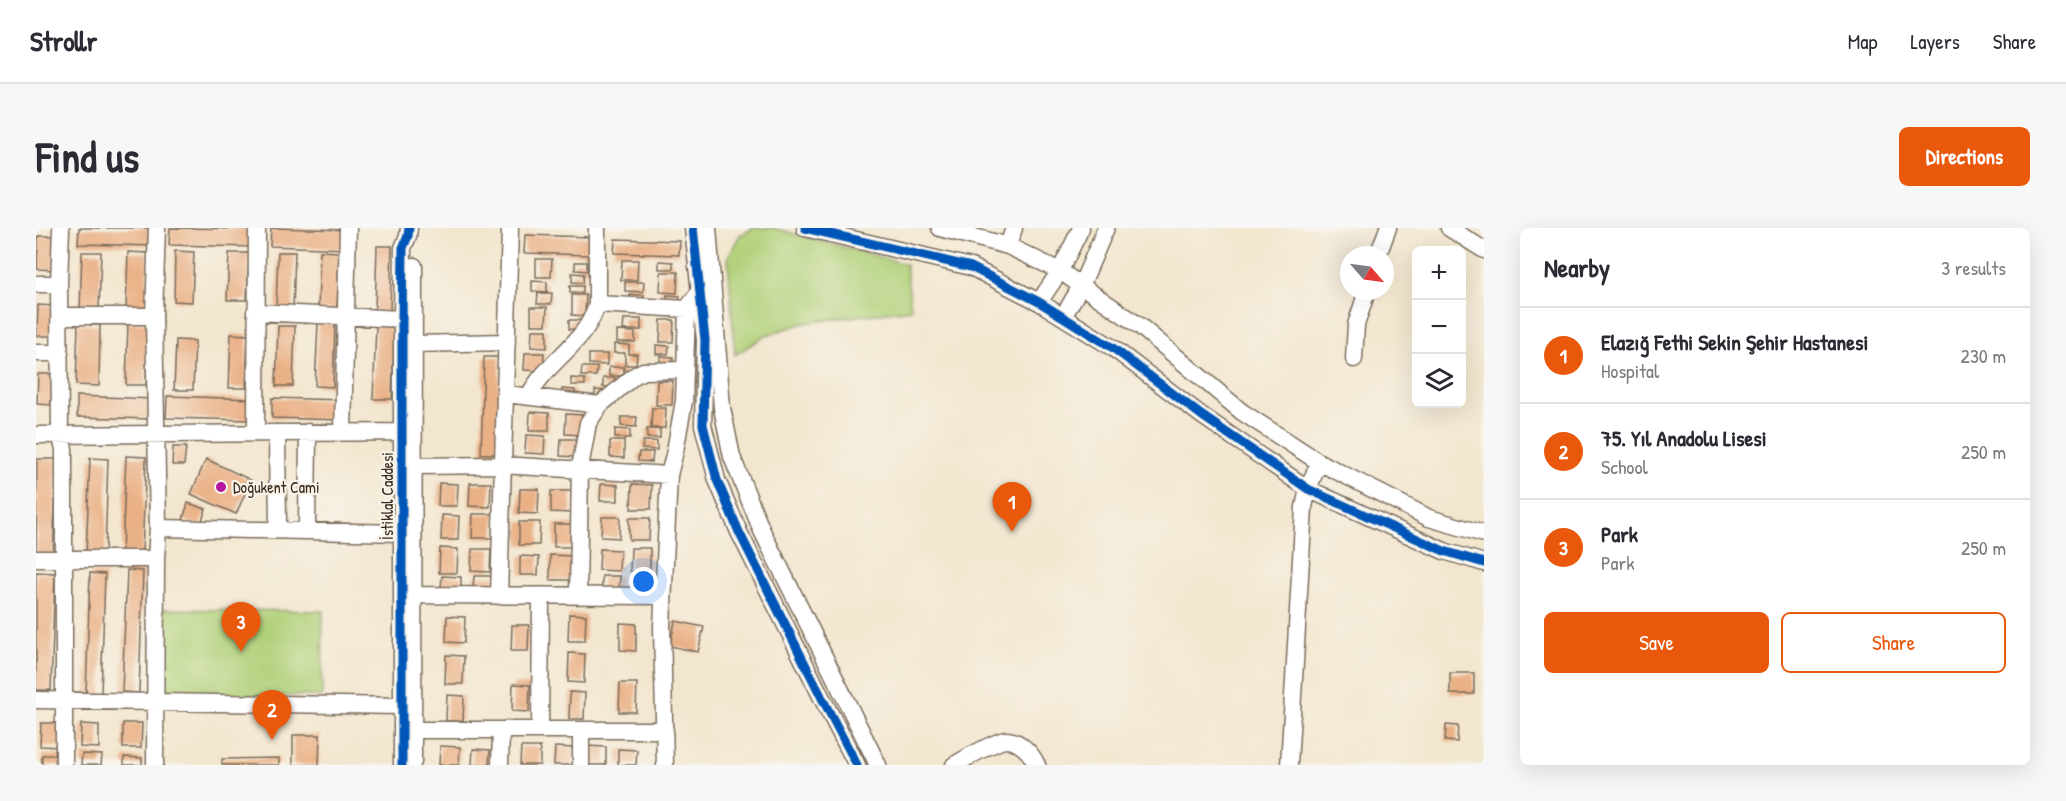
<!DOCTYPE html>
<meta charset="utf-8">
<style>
body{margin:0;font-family:"Patrick Hand",sans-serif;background:#f7f7f7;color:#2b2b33}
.controls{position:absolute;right:18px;top:18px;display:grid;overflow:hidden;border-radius:9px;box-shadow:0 6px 24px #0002}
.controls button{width:54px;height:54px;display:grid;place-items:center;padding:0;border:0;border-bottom:2px solid #e1e1e2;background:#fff;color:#2b2b33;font:30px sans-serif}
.compass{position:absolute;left:1304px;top:18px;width:54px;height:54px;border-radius:50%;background:#fff;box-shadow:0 6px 24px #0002;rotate:118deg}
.you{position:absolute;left:608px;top:354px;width:21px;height:21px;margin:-15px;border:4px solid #fff;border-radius:50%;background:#1a73e8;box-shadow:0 0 0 9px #1a73e833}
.badge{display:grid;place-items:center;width:39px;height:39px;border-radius:50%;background:#ea580c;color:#fff;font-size:20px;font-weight:700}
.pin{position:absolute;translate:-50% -50px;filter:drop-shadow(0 2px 3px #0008)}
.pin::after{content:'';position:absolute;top:32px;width:21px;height:18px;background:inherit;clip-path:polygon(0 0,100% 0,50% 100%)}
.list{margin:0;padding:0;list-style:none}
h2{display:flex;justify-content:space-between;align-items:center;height:78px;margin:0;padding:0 24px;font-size:26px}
h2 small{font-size:20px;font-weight:400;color:#7c7c81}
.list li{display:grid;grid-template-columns:39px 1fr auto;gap:18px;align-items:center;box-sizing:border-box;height:96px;padding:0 24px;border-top:2px solid #e1e1e2}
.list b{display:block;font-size:22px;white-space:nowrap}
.list p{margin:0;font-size:20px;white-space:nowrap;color:#7c7c81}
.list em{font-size:20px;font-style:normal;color:#7c7c81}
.actions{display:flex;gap:12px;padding:18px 24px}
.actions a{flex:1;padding:14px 0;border:2px solid #ea580c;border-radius:9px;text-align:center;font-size:21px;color:#ea580c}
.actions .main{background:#ea580c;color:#fff}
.icon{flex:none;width:33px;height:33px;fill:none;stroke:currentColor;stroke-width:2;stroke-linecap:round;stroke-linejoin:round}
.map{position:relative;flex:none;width:1448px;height:537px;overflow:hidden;border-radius:9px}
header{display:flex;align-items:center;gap:36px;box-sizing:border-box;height:84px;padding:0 30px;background:#fff;border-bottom:2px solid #e1e1e2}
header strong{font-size:28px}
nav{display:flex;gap:33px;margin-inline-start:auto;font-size:21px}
.intro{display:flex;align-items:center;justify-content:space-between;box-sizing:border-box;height:144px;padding:0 36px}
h1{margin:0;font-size:42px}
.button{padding:15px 27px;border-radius:9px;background:#ea580c;color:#fff;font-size:21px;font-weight:700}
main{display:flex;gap:36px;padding:0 36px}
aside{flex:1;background:#fff;border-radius:9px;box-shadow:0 6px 24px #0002}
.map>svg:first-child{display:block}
</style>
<header>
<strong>Strollr</strong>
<nav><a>Map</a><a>Layers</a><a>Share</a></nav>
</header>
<div class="intro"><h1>Find us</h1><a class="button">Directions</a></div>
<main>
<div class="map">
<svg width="1448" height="537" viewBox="0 0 1448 537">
<rect width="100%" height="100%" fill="#f7f3e8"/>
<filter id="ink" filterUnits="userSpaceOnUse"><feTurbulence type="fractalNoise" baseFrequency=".0167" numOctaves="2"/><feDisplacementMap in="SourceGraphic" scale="12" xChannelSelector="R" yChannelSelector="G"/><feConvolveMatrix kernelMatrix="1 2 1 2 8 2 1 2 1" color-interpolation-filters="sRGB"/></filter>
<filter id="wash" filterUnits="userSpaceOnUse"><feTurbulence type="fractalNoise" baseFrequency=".008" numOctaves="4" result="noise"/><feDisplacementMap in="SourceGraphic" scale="24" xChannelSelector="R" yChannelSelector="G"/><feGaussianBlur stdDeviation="1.35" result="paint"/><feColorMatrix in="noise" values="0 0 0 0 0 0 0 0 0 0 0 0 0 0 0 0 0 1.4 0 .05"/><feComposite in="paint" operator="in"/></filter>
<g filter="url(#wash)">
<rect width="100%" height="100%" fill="#f3e6cf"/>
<!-- green -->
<path fill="#b0d078" stroke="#767d4b" stroke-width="1.5" d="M718,0H737L870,36L875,81L768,95L730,107L699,127L692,29L704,7Z
M124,381L287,383L286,468L122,466Z"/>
<g id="blocks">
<!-- building -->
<path fill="#eab186" d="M43,0H121L120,18L42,16Z
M134,0L221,1L220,19L133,17Z
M235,0L311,2L310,21L234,18Z
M489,7L554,9L553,27L488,25Z
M2,8H19L18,42L1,41Z
M579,11L644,13L643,27L578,25Z
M341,18H356L354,84L339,83Z
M139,23L158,24L156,74L138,73Z
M284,23L303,24L301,82H282Z
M46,24H65L63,82H44Z
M92,24L112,25L110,83H90Z
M242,24H259L257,82H240Z
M193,25H213L211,72H191Z
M500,31H516L515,49H500Z
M586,32H602L601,52H585Z
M623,33L637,34V41H623Z
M539,34H551V43L539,42Z
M625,44H642L641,65L624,64Z
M536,45L548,46L547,55L536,54Z
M496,53L511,54V64L496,63Z
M589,54H608L607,64L589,63Z
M534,58H547V65H534Z
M502,65H516L515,76H501Z
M536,67H550L549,88L536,87Z
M594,67H608L607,74H594Z
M631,67L644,68L643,76H631Z
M2,77L18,78L17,108H1Z
M495,79H511L510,97H495Z
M588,91H605V102H587Z
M533,92H545L544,102L533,101Z
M625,92H638L637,114H624Z
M92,95H112L110,157H90Z
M282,95L299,96L297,159L279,158Z
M42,96L64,97L63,158L40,157Z
M242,98H259L257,158H240Z
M340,98L358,99L356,171H337Z
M496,102H511V120L495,119Z
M581,103L599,104V114H581Z
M195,106L212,107L210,160H193Z
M140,112L159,113L157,162H138Z
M578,116L593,117V126H601L600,137H589V125H578Z
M620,117L633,118L632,126H620Z
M489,125H508L507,143L488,142Z
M553,126H571V137L553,136Z
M624,128L637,129V139L624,138Z
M448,129H464L461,226H445Z
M546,139H561L560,148H545Z
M573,139H588V148H573Z
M2,146H16L15,177L1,176Z
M535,150L549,151V157H535Z
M567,150H579L578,159H567Z
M621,153H637L636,177H620Z
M526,161L539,162V168H526Z
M559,162L569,163V169H559Z
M41,168L117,171L116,191L41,189Z
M131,168L217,171L216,192L130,190Z
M236,170L307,172V192L236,190Z
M616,180H630L629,200H615Z
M494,184L513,185V203H493Z
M530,186L546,187V207L529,206Z
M585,189H601L600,199L585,198Z
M579,201L594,202V210H579Z
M611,201H624V210H611Z
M490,207L509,208L508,226L489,225Z
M525,211H541L540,229L524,228Z
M574,213H588V230L574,229Z
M607,213H621V222L606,221Z
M137,219H150L148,237H136Z
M603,224H617L616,234L602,233Z
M90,228L110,229L106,326H86Z
M54,230L72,231L69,328L50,327Z
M1,231H21L17,328L0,327Z
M170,231L215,252L200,286L155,266Z
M403,255L422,256L421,278H402Z
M434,255H455L454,279L433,278Z
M565,256L582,257V273H564Z
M596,256L616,257L615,281H595Z
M484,261H503L502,286L483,285Z
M515,263H536L535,285L515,284Z
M152,275L170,281L164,298L147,292Z
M437,286H459L458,310H436Z
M406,287L423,288L422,312H405Z
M566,289H584L583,310L565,309Z
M593,290H614L613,312H593Z
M483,294H504L503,317H483Z
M518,296H538L537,319H518Z
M404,320L422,321L421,345H403Z
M595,320H614V344L594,343Z
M436,321H455L454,344L435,343Z
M564,321L584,322L583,343L563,342Z
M514,327L536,328L535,352H514Z
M484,328L503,329L502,347H484Z
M91,342L107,343L103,465L86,464Z
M0,344L19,345L15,462H0Z
M54,345L69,346L65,467L50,466Z
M406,348L425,349V361L405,360Z
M438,348H458V361L437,360Z
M566,348H584L583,363L566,362Z
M597,349H615L614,361L596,360Z
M533,386L550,387L549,413H532Z
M411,388L429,389L428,415L410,414Z
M639,393L668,399L662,424L634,418Z
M584,395L600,396V423L584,422Z
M476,397H493L492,423H475Z
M533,425L549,426L548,455L532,454Z
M410,427L428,428L427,456H409Z
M1414,445H1438V466H1414Z
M584,455H601L600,484H583Z
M477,456L494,457L493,484L476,483Z
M534,464L549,465L548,491H533Z
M411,467L428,468L427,493H410Z
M5,495H26L25,519L4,518Z
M87,495H106L105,520H87Z
M45,496L63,497V520L44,519Z
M1410,497L1422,498L1421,514L1409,513Z
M257,507H284L283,537H257Z
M404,518L424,519L423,537H403Z
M550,518L570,519V537H550Z
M485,519H504V537H484Z
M519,519L538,520V537H518Z
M437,521L454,522L453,537H436Z
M582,521L601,522L600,537H582Z
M46,526L66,527L65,537H45Z
M6,527H26L25,537H6Z
M88,529L106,530V537H88Z
M243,530V537H186V531Z"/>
</g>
</g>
<g filter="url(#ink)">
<use href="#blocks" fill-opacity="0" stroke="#7b6c5c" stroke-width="1.5"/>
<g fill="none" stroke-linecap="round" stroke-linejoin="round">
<defs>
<path id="minor" d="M25,0L23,56L24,206L28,221V537
M657,0L669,112L667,197L681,252L703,304L788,474L821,537
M672,0L686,180L696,229L726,303L842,537
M769,0L935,39L1003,74L1077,120L1165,187L1272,261L1408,323L1448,335
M904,0L972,18L1024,43L1105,99L1206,184L1283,234L1393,290L1448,306
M1413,0L1448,22
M972,18L978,0
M1342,27L1352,0
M0,56H23
M1003,74L1024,43L1045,0
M561,76L651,81
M219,84L366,91
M24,88H118
M1027,89L1045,58L1070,0
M378,116L471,114
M0,125H24
M1318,131L1320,97L1331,63
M470,166L564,177L598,148L607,143L649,142
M493,168C510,133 551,115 561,76V0
M307,204L312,0
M220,205L221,0
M241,205L242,302
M0,207L377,204
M379,238L465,237L633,247
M122,300L366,305
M271,303L272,204
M0,331H120
M378,367L626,368
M463,368L474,0
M542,368L544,240L552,195L564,177
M0,472L365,478
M377,502H629
M504,502L505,368
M377,534L378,38
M119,537L120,331L122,300L118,88L121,0
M366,537V91L367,20L372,8L373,0
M464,537L465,502
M545,537V502
M629,537L626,399L633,247L639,223L648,173L651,81L664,63
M918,537C929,531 957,514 969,512C983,511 996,526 1001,537
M1253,537L1268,279L1272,261L1283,234"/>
</defs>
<!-- minor casing -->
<use href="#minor" stroke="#7b6c5c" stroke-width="19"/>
<!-- minor -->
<use href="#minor" stroke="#fff" stroke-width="16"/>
<defs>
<path id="cycleway" d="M657,0L669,112L667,197L681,252L703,304L788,474L821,537
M769,0L935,39L1003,74L1077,120L1165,187L1272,261L1408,323L1448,335
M366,537V91L367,20L372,8L373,0"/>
</defs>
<!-- cycleway casing -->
<use href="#cycleway" stroke="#f7f3e8" stroke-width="13"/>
<!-- cycleway -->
<use href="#cycleway" stroke="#0057b8" stroke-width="9"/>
</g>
</g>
<!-- markers -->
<circle fill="#b5179e" stroke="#f7f3e8" stroke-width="2" cx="185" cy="259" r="6"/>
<g text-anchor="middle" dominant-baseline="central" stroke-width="4.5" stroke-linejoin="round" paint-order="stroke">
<!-- poi labels -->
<g font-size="16" fill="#3b2a1e" stroke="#f7f3e8" text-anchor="start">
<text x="197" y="259">Doğukent Cami</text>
</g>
<!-- street labels -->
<g font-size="16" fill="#3b2a1e" stroke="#f7f3e8">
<text transform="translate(351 268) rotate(-90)">İstiklal Caddesi</text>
</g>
</g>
</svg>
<div class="controls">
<button>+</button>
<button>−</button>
<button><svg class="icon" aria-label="layers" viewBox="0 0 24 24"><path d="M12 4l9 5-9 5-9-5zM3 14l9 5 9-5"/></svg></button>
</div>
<svg class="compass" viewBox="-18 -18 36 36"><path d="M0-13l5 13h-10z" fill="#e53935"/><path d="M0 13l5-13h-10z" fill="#7c7c81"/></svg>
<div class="you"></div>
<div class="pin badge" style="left:976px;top:304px">1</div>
<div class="pin badge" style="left:236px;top:512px">2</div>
<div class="pin badge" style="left:205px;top:424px">3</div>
</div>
<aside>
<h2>Nearby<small>3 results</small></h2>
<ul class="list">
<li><span class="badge">1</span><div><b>Elazığ Fethi Sekin Şehir Hastanesi</b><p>Hospital</p></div><em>230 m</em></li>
<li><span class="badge">2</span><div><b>75. Yıl Anadolu Lisesi</b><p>School</p></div><em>250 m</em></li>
<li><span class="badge">3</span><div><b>Park</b><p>Park</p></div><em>250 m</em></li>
</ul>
<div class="actions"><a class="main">Save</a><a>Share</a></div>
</aside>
</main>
